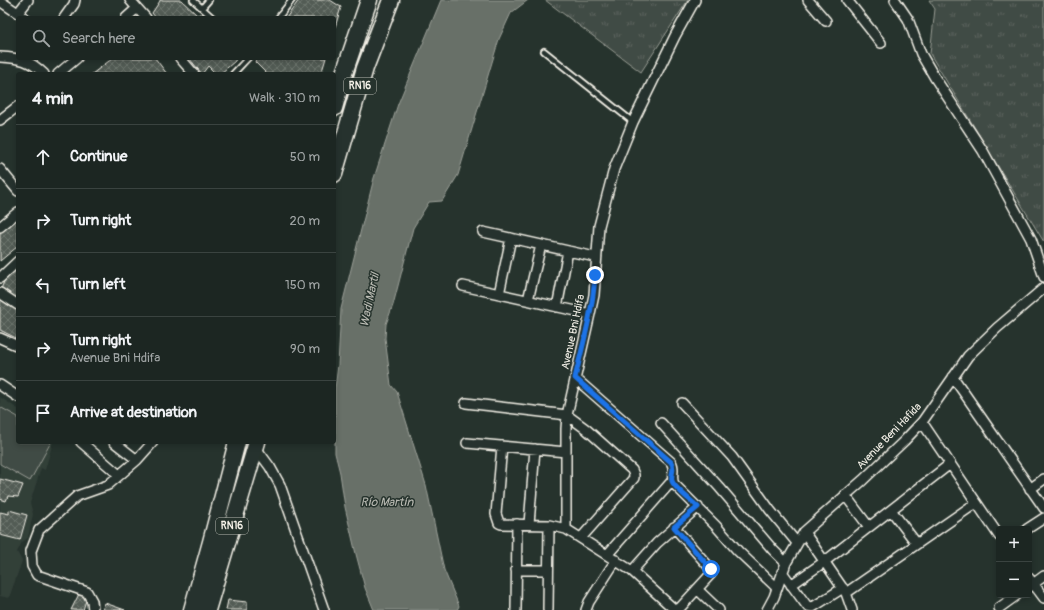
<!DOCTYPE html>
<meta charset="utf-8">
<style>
body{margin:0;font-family:Pangolin,sans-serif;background:#29322f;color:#f1f3f6}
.controls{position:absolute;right:12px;bottom:12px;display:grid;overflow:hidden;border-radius:4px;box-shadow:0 2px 6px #0003}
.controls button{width:36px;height:36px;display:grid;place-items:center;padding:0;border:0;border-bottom:1px solid #3a4340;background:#1c2622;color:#f1f3f6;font:20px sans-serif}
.stop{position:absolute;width:12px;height:12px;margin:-9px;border:3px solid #1a73e8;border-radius:50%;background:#fff}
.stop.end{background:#1a73e8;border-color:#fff;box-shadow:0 1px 4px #0008}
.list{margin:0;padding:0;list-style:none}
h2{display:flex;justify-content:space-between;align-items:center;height:52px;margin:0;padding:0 16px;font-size:17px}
h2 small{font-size:13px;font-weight:400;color:#a0a5a5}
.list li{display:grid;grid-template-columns:26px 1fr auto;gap:12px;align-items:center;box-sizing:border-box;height:64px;padding:0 16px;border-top:1px solid #3a4340}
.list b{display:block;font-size:15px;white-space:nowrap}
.list p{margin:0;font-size:13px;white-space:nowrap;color:#a0a5a5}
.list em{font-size:13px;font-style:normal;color:#a0a5a5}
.icon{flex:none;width:22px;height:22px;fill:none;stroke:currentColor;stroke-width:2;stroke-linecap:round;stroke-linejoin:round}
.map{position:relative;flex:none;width:1044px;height:610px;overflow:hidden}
.search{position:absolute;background:#1c2622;box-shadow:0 2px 6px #0003;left:16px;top:16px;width:320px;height:44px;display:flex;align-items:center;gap:10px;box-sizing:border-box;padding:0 14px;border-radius:4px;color:#a0a5a5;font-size:15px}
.panel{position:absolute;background:#1c2622;box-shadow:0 2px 6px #0003;left:16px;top:72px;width:320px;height:372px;border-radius:4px}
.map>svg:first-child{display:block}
</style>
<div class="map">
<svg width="1044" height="610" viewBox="0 0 1044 610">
<defs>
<pattern id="grass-tufts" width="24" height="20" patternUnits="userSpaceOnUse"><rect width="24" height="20" fill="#414b45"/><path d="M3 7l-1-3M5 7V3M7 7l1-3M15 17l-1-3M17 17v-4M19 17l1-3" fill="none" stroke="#5d6560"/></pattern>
<pattern id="building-cross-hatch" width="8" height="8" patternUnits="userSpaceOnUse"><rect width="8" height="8" fill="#525c55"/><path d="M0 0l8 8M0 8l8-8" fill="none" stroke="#6c746d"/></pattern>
</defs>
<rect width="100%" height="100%" fill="#26332d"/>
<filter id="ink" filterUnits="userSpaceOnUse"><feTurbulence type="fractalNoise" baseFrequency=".025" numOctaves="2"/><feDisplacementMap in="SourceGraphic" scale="8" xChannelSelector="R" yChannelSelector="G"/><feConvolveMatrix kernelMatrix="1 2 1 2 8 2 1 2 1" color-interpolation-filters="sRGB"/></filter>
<g filter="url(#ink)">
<!-- built -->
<path fill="#333f39" d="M0,397L18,409V442H53L45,470L41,468L30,503L33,514L28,538L22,542L17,552L22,561L9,598L0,596Z"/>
<!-- grass -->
<path fill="url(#grass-tufts)" stroke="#9a9e96" d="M545,0H688L641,72Z
M929,0H1044V242L930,54L935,9Z"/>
<!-- pitch -->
<path fill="#414b45" stroke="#9a9e96" d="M0,407L18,417V442H51L30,481L0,464Z"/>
<!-- water -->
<path fill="#676f68" stroke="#9fa39b" d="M441,0H528L511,13L499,39L458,175L442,201L429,202L413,228L393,305L386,324L385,338L391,385L397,392L426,485L444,570L459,606L457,610H374L365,588L356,554L345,507L340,473L335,453V389L338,365L341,309L374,178L398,104Z"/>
<!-- building -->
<path fill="url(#building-cross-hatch)" stroke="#f4f1e8" d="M160,0H181L197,15L200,14L204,18H156L152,13L160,1Z
M299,0H330L341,7L334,31V18H286Z
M113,58H155L167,74H92Z
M189,58H236L235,61L220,74H216L208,66L202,74Z
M257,58H326L321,74H267L255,62Z
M18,216V246L0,261V230Z
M18,269V301L1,289L5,279Z
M0,298L18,310V339L0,330Z
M0,479L23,485L18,497L8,496L6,501L0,499Z
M9,510L27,515L20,540L0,535V512L9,514Z
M79,594L87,597L83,610H71Z
M228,600L247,602V610H226Z
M105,603L125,610H102Z"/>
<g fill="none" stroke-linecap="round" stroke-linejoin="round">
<defs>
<path id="lane" d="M193,0L213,18
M202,8L209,0
M278,18L292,0
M544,51L633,122
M233,74L248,58"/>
<path id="street" d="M130,0L146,18
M808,0L826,21
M847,0L881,43
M895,0L908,19L921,54L935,78L983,151L1031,239L1044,277
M0,1L25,18
M18,13L28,0
M64,18L74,4L75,0
M126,18L137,8
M0,57C20,58 30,60 44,74
M180,58L194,74
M58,74L77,58
M0,120L18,106
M0,169L18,191
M0,227L18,212
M483,232L595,257
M0,278L18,261
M463,286L590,314
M0,293L18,305
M499,294L511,238
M528,300L541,245
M557,307L568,251
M0,338L18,346
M953,377L1044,508
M575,378L671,462C676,469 670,476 674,484L716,526L738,551L777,588
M0,385L18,397
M466,403L567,415L586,429L632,470L634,475V478L581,538
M682,403L732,457L770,510L797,543
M922,422L999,536
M661,423L720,488L773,550L786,563
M81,442L119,475
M114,442L137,460
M467,443L566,452
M502,446L496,514L499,523L501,524L549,525L566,529
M256,448L270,467L280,485L324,610
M1030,489L1044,479
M845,495L869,527
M891,510L917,544
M529,524L535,449
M674,527L711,569V574L678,610
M1027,529L1044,518
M804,532L846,593L852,610
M607,555L672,481
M516,570H548
M632,571L657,543L698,507
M782,572L807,606L813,607L843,588
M1029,578L1044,598
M791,585L824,562L950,464
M1029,587L1044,576
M697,589L719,610
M846,593L976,503
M999,608L1017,595
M93,610L92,601L87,592L37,575L32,566L31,551L39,530L77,496L108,485L137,460L153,442
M516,610L517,524
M548,610L549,525
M586,610L589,602L616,560
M675,610L632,571L566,529V429L567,415L590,314L594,295L599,226L614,169L633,122L675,36L695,0
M767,610L774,597L786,563L804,532L863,480L904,441L922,422L968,356L997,328L1044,288"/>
<path id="highway" d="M334,108L342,79L369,0
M334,174L365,68L391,0
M192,610L211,542L237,442
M207,610L257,442"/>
</defs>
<!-- lane casing -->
<use href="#lane" stroke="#f4f1e8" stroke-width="8"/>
<!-- street casing -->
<use href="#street" stroke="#f4f1e8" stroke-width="12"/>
<!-- highway casing -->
<use href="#highway" stroke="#f4f1e8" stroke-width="19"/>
<!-- lane -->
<use href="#lane" stroke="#26332d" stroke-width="4.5"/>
<!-- street -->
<use href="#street" stroke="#26332d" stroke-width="9"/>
<!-- highway -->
<use href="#highway" stroke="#26332d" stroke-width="16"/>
</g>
</g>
<g fill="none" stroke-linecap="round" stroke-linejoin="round" filter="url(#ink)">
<!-- route -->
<path stroke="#1a73e8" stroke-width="5" d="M595,275C593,310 583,344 575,378L671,462C676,469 670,474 672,481C675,489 692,501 698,507L674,527L711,569"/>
</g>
<g text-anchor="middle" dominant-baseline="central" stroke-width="3" stroke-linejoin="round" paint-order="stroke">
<!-- shield labels -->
<g fill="#26332d" stroke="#b6b8b0" stroke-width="1">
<rect x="344" y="78" width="32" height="16" rx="3"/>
<rect x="216" y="518" width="32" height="16" rx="3"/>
</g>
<g font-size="10" font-weight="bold" fill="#f4f1e8">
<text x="360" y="86">RN16</text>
<text x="232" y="526">RN16</text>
</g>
<!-- street labels -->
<g font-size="11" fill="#f4f1e8" stroke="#26332d">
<text transform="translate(573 332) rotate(-78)">Avenue Bni Hdifa</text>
<text transform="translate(889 436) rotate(-46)">Avenue Beni Hafida</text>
</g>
<!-- water labels -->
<g font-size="12" font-style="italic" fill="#bcbdb5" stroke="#26332d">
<text transform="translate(370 300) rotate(-78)">Wadi Martil</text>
<text x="387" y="502">Río Martín</text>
</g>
</g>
</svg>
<div class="controls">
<button>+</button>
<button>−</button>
</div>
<div class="stop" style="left:711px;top:569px"></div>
<div class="stop end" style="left:595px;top:275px"></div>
<div class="search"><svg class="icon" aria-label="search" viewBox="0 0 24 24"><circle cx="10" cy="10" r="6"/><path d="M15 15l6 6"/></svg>Search here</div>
<section class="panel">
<h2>4 min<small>Walk · 310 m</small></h2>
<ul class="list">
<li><svg class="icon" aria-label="ahead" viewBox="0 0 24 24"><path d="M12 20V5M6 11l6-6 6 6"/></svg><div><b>Continue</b></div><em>50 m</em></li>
<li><svg class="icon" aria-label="right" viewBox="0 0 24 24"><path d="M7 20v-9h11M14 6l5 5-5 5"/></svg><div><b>Turn right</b></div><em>20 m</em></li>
<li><svg class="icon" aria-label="left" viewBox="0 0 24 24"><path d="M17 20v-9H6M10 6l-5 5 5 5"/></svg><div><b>Turn left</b></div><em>150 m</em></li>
<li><svg class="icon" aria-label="right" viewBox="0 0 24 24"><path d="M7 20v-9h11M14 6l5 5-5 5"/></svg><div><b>Turn right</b><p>Avenue Bni Hdifa</p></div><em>90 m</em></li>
<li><svg class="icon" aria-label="arrive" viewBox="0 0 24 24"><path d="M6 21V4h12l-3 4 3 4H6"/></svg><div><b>Arrive at destination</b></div></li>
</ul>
</section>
</div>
